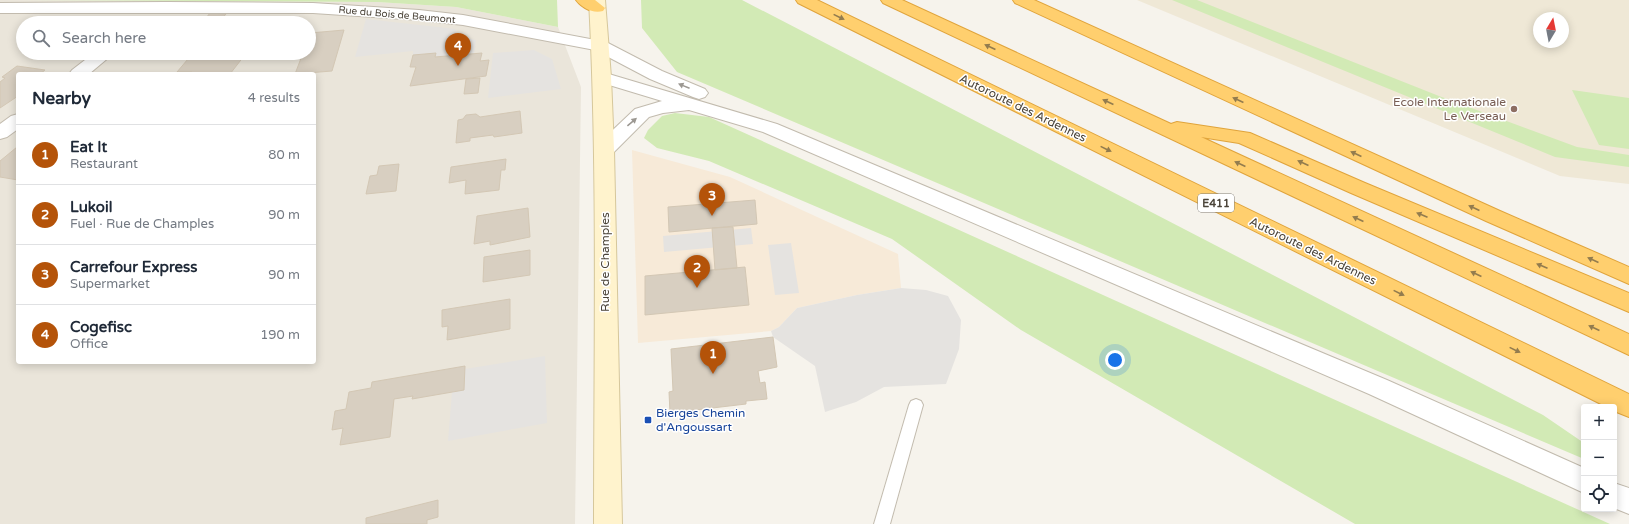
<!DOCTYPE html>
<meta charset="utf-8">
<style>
body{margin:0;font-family:"Varela Round",sans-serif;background:#f6f6f7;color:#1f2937}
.controls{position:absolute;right:12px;bottom:12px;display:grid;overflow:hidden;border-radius:4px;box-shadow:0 2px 10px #0003}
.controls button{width:36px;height:36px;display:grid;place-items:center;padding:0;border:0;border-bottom:1px solid #e0e1e3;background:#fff;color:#1f2937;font:20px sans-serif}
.compass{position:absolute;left:1533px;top:12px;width:36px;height:36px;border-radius:50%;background:#fff;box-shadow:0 2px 10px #0003;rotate:10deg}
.you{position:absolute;left:1115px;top:360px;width:14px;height:14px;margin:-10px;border:3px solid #fff;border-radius:50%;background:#1a73e8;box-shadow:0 0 0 6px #1a73e833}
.badge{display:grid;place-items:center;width:26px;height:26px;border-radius:50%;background:#b45309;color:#fff;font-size:13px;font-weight:700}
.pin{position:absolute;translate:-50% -33px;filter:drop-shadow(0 1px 2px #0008)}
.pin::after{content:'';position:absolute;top:21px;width:14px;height:12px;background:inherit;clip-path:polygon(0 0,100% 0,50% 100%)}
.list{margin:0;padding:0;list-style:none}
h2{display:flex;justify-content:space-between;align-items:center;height:52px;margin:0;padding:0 16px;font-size:17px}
h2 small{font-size:13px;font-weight:400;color:#747a83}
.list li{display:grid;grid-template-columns:26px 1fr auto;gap:12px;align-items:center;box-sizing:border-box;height:60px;padding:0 16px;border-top:1px solid #e0e1e3}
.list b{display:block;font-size:15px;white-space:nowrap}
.list p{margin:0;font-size:13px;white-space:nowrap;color:#747a83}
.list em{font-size:13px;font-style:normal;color:#747a83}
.icon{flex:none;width:22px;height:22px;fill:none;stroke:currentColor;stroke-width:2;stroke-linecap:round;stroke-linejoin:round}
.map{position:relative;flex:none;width:1629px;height:524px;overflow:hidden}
.search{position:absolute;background:#fff;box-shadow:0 2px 10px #0003;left:16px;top:16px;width:300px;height:44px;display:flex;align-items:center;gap:10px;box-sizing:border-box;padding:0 14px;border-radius:22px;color:#747a83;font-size:15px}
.panel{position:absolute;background:#fff;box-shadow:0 2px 10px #0003;left:16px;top:72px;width:300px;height:292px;border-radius:4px}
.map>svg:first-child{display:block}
</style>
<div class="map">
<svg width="1629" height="524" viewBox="0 0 1629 524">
<rect width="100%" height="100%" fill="#f6f3ec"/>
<!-- residential -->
<path fill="#eae5da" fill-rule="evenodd" d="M0,0L377,2L456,7L558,27L581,87L575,524H0ZM23,23H309V53H23ZM18,74H314V362H18Z"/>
<!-- commercial -->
<path fill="#f7ead8" d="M632,150L730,177L898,254L901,288L857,295L797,308L779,327L771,331L638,343Z"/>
<!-- education -->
<path fill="#efe8d6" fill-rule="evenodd" d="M1137,0H1629V184L1560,176ZM1539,18H1563V42H1539Z"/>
<!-- green -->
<path fill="#d2eab5" d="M22,0H557L558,27L456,7L377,2Z
M641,0H742L1543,415L1584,443V459L677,72L642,28Z
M1172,0H1197L1439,96L1577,147L1629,155V167L1555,157Z
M1572,90L1629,98V149L1599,145Z
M675,113L709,117L1610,524H1355L1021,330L892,239L709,161L657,148L644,138L648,130L662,116Z"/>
<!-- parking -->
<path fill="#e5e3e0" d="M366,19L455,29L458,37L476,40L474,54L435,57V53L413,55V51L355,57Z
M534,50L552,59L561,89L488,98L493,53Z
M751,228L753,244L664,252L663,236Z
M791,243L799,293L775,295L768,245Z
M901,288L926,290L948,296L961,320L959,349L946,384L884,387L856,402L825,412L815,366L773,337L771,331L779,327L797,308L857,295Z
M545,356L547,423L448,441L452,392L465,369Z"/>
<!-- building -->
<path fill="#d8cfc1" stroke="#d3c7b4" d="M210,13L226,14L218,23H202Z
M344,30L332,71L295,74L303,53H309L310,33Z
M193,53H230L228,56H244L230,74H190L192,72H177Z
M436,53L435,57L482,53L480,61L489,60L486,76L410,86L416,67H410L413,55Z
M17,66L45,70L40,74H18V96L0,108V82L5,78L2,77Z
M480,78L478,93L464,94L466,79Z
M520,111L522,133L494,137L493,135L470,138V141L456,143L458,120L463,119L466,115L476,114L480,117Z
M17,147L18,180L0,177V161Z
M506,159L505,170H501L499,190L465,194L466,180L449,183L451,167Z
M399,164L396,191L366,194L370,176L377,175L379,166Z
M755,200L757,224L669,232L668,207Z
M528,208L530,237L490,245V241L474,244L477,216Z
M733,227L737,268L715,270L712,228Z
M530,250V275L483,282L484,257Z
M745,267L749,305L645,315V276Z
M510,299V329L447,340L448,326L442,327V310Z
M773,337L777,367L758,371L760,383L765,382L767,399L746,401V404L670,413L669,392L673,391L671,349Z
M465,366L464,390L412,399L413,396L394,399L390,437L340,445L343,428L332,430L335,411L346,409L349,392L371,388L372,382Z
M438,500V517L427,520V524H366V518Z"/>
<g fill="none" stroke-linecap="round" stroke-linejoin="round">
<defs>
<path id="lane" d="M916,399L921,401L923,405L890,524H874L909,405L911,401Z"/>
<path id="street" d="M166,2L313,3L419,10L463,15L606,42L662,71L705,89L708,93L705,97L699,99L693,97L650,79L595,50L463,25L419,20L313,13H0V3Z
M94,53H114L89,74H69L72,70Z
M602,72L777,124L1387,380L1584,468V493L1369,394L763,132L689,110L663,113L649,117L611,155L604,156L597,155L594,150L597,145L635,109L662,101L596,81L593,77L596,73Z
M18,114V129L7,137L0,139V124L11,116Z
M1614,483L1629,488V514L1614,508Z"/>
<path id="secondary" d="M589,0H605L611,77L614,150L622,524H594C594,349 598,174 589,0Z"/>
<path id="highway" d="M576,0H595L605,8L603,11C593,14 582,8 576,0Z
M796,0H817L1629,394V417L1614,411V407H1607L798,3Z
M881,0H902L1171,124L1177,122L1250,133L1365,183L1629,293V312L1351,193L1239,143L1201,137L1629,334V355L883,3Z
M1013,0H1034L1500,211L1629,267V284L1486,221L1015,3Z"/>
</defs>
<!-- lane casing -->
<use href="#lane" stroke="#c2bbae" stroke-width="2"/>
<!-- street casing -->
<use href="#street" stroke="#c2bbae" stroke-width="2"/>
<!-- secondary casing -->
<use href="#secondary" stroke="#d6c79b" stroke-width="2"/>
<!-- highway casing -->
<use href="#highway" stroke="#e0a43c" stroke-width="2"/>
<!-- lane -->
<use href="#lane" fill="#fff" fill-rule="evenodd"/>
<!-- street -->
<use href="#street" fill="#fff" fill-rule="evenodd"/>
<!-- secondary -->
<use href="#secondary" fill="#fff3cd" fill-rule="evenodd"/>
<!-- highway -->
<use href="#highway" fill="#ffcf6e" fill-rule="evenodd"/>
</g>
<!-- one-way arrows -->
<defs><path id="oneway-solid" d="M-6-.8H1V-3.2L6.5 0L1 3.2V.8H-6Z"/></defs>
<g fill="#937c4e">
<use href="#oneway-solid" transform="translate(839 17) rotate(26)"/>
<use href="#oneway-solid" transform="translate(990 47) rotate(-155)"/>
<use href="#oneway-solid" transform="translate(1238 100) rotate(-155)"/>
<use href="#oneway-solid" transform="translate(1108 102) rotate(-155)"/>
<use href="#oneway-solid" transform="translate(1106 149) rotate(26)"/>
<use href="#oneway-solid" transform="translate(1356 154) rotate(-155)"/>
<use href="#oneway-solid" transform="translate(1303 163) rotate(-156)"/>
<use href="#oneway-solid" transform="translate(1240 164) rotate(-155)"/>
<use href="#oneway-solid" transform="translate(1474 208) rotate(-155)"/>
<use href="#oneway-solid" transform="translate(1422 215) rotate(-157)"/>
<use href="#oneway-solid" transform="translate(1358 219) rotate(-155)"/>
<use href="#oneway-solid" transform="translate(1593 260) rotate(-156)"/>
<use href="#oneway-solid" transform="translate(1542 266) rotate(-157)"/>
<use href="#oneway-solid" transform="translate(1476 274) rotate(-155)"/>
<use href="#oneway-solid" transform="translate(1399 293) rotate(26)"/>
<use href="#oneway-solid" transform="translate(1594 328) rotate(-155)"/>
<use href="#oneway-solid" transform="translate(1515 350) rotate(26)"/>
</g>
<g fill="#9c9892">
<use href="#oneway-solid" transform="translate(684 86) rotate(-158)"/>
<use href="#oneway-solid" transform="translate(632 122) rotate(-40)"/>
</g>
<!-- markers -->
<circle fill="#8d6e63" stroke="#fff" stroke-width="1.5" cx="1514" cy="109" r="4"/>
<rect fill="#1a4fb4" stroke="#fff" stroke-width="1.5" x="644" y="416" width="8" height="8" rx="2"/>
<g text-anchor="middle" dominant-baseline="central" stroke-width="3" stroke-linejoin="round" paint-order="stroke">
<!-- far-street labels -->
<g font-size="10" fill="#4b4439" stroke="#fff">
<text transform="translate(397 15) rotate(5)">Rue du Bois de Beumont</text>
</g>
<!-- shield labels -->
<rect fill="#fff" stroke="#817c74" stroke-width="1" x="1198" y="194" width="36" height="18" rx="3"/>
<g font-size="11" font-weight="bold" fill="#4b4439">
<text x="1216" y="203">E411</text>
</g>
<!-- education labels -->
<g font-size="12" fill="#785e54" stroke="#fff" text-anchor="end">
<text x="1506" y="102">Ecole Internationale<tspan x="1506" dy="14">Le Verseau</tspan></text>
</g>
<!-- street labels -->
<g font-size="12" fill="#4b4439" stroke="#fff">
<text transform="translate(1023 108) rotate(26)">Autoroute des Ardennes</text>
<text transform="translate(1313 251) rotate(26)">Autoroute des Ardennes</text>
<text transform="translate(605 262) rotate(-90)">Rue de Champles</text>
</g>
<!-- transit labels -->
<g font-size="12" fill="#164399" stroke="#fff" text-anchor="start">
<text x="656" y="413">Bierges Chemin<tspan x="656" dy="14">d'Angoussart</tspan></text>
</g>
</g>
</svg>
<div class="controls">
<button>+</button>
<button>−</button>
<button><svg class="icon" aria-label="locate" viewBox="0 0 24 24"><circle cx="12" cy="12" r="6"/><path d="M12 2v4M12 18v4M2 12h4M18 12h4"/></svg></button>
</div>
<svg class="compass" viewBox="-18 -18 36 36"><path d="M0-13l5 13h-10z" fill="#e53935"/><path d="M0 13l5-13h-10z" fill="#747a83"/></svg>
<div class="you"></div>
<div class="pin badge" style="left:713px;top:374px">1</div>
<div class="pin badge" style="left:697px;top:288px">2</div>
<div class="pin badge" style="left:712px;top:216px">3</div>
<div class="pin badge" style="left:458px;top:66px">4</div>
<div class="search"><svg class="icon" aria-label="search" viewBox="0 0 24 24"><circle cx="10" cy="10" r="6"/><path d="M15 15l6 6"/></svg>Search here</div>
<section class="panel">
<h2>Nearby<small>4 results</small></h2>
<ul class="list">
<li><span class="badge">1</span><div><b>Eat It</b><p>Restaurant</p></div><em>80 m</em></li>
<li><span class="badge">2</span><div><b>Lukoil</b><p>Fuel · Rue de Champles</p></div><em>90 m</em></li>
<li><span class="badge">3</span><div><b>Carrefour Express</b><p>Supermarket</p></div><em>90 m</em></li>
<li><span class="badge">4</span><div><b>Cogefisc</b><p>Office</p></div><em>190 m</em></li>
</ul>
</section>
</div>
